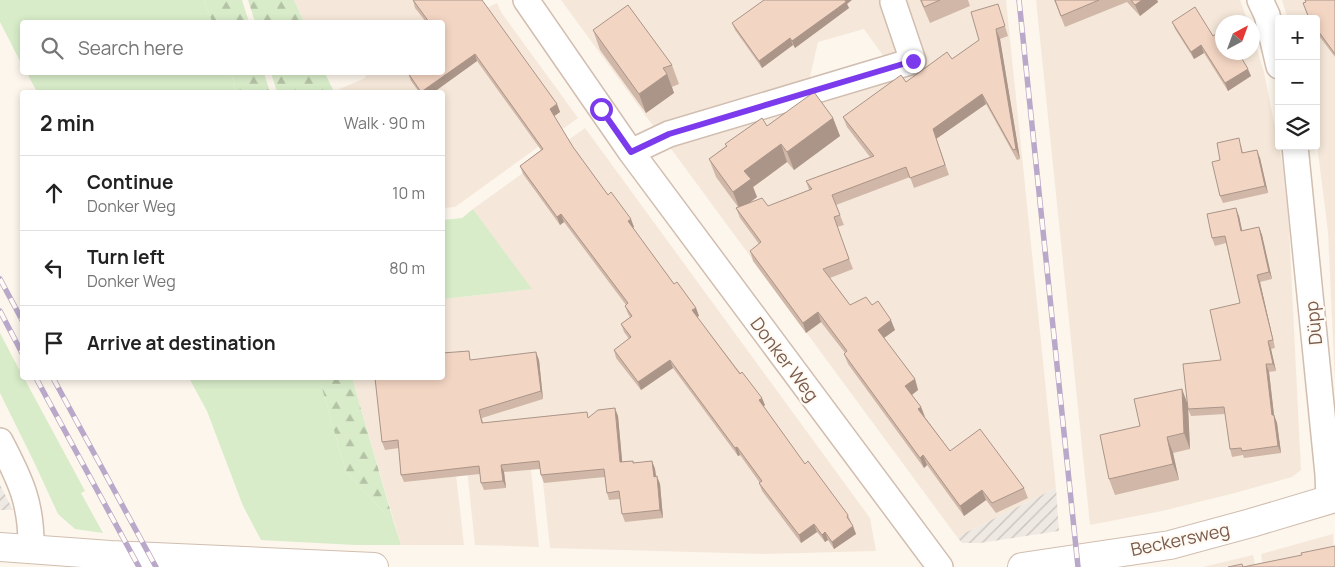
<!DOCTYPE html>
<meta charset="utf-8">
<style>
body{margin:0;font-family:Manrope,sans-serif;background:#f6f6f6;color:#222}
.controls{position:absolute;right:15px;top:15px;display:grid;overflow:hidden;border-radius:5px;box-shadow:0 2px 8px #0003}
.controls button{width:45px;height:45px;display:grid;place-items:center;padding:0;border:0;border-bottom:1px solid #e0e0e0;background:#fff;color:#222;font:25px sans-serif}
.compass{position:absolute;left:1215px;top:15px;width:45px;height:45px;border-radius:50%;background:#fff;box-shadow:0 2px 8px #0003;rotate:41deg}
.stop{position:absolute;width:15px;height:15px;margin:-11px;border:4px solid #7c3aed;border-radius:50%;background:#fff}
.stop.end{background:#7c3aed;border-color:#fff;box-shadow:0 1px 5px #0008}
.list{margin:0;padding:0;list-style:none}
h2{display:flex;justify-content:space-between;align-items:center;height:65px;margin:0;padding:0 20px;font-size:21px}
h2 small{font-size:16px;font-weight:400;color:#767676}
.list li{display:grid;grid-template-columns:32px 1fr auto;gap:15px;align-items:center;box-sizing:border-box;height:75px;padding:0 20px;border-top:1px solid #e0e0e0}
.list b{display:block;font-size:19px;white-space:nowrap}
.list p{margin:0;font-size:16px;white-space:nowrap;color:#767676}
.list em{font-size:16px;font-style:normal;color:#767676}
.icon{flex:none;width:28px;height:28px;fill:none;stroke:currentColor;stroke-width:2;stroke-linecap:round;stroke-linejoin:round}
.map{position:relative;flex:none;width:1335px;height:567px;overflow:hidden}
.search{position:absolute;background:#fff;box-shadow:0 2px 8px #0003;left:20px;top:20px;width:425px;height:55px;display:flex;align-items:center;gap:12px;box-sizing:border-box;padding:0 18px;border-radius:5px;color:#767676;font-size:19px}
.panel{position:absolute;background:#fff;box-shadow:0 2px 8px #0003;left:20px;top:90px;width:425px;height:290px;border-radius:5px}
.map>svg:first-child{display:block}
</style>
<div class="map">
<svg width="1335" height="567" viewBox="0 0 1335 567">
<defs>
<pattern id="industrial-furrows" width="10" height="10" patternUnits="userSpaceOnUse" patternTransform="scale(1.25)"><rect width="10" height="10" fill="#efe9e4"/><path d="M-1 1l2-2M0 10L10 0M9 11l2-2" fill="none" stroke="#c7c0bb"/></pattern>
<pattern id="forest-firs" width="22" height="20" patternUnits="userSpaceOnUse" patternTransform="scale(1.25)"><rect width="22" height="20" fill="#d8ecc9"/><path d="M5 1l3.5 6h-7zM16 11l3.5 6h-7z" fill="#b4c2a5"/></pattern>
</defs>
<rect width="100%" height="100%" fill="#fdf6ec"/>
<!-- residential -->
<path fill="#f5e8da" d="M294,0H476L429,22H304Z
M561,0H1006L1056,488L957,537L666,142L897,75L864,29L818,42L809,81L654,127Z
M1036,0H1240L1248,22H1222V52H1252L1253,36L1264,72L1283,167L1289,228L1301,470L1292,477L1235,493L1162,511L1090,525Z
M1282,0H1335V383L1328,232L1316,137V19H1288Z
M497,3L501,12L578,118L455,207L443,208L442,92H333L365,78L367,73L442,72L443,29Z
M585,128L870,518L876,551L764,554L550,548L538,436L526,422L539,547L475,545L461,413L451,430L464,545H401L352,378H442L443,299L531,289L473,209Z
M1333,534L1335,567H1263L1261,554Z
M1253,555L1256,567H1203Z"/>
<!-- industrial -->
<path fill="url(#industrial-furrows)" d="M0,485L13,510H0Z
M1056,488L1059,531L980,543H962L957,537Z"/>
<!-- green -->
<path fill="#d8ecc9" d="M0,0H204L212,22H22V65L0,22Z
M27,73H231L236,92H37Z
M473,209L532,289L443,299V220L462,218Z
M0,333L22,375V378H24L85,491L81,493L103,533L75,529L58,514L34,462L0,393Z
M189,378H319L346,472L394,523L401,545H355L261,540L243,506L207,411Z"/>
<!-- forest -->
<path fill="url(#forest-firs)" d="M204,0H242L249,22H212Z
M248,0H294L304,22H255Z
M231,73H264L270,92H236Z
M271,73H325L334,92H277Z
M319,378H352L394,523L346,472Z"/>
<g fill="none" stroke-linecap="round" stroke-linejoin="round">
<defs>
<path id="minor" d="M526,0L631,152L940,567
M1260,0L1267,15L1279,66
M1295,146L1328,474L1329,500
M631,152L669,134L913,61L893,2
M0,441C21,481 32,504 31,550"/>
<path id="tertiary" d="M0,547L110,555L374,567
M1022,567L1170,545L1251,523L1335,498"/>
</defs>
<!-- minor casing -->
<use href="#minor" stroke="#d1beb0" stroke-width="28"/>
<!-- tertiary casing -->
<use href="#tertiary" stroke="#d1beb0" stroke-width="30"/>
<!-- minor -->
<use href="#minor" stroke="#fff" stroke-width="25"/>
<!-- tertiary -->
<use href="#tertiary" stroke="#fff" stroke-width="28"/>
<defs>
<path id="rail" d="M1019,0L1078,567
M0,279L22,320
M0,311L22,353
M36,378L139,567
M53,378L156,567"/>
</defs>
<!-- rail casing -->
<use href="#rail" stroke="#b9a8c9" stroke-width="5.5"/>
<!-- rail -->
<use href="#rail" stroke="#fffaf3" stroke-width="4" stroke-dasharray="11" stroke-linecap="butt"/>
</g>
<!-- wall -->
<path fill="#d1b7a8" d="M413,0L557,104L560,112L554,116L573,147L608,195L634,227L633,228L674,284L696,308L699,316L697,317L765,405L763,406L805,464L848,515L856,534L834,549L828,540L825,542L817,532L801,543L762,491L759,483H760L740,455L738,456L673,368L641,390L616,358L614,350L629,339L624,332L621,324L630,317L628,314L625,306L626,305L564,222L560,225L523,174L520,166L541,150L477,61L434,92H419L411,81L408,73L444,47L442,46V22H426L415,8Z
M920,0H968L970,6L930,23Z
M1054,0H1157L1158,2L1140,16L1127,2L1065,27Z
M1335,0V57L1316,32V19H1309L1303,3L1306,2Z
M847,4L849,8L795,48L793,45L762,68L735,30L732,23Z
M998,4L1008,36L1000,39L1020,159L1017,160L986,104L936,139L949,175L914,188L910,177L836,205L844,225L837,227L853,269L830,278L850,305H872L895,330L884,338L915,379L918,390L912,395L921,407L925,417L950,451L1024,488L1028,498L996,513L986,500L964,516L927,465L924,468L848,364L844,354L845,353L821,322L806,333L753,261L750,251L759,244L740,218L736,208L738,207L716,177L709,159L726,146L725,144L767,126L833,118L840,136L794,170L787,162L753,187L757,197L749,203L768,206L809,190L806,181L870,157L847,127L843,117L906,82L952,59L979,40Z
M1172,22L1213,36L1245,55L1241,58L1251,76L1228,91L1204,53L1194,59L1175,29Z
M593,30L672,65L679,84L672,87L674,93L646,113L600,50Z
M1241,145L1243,153L1260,158L1268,193L1223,203L1220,196V160Z
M1239,216L1242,231L1259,227L1262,235L1272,279L1260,282L1275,348L1271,349L1276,371L1269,372L1274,415L1277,423L1281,453L1244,458L1243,455L1232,457L1230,449L1225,414L1191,416L1188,409L1190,449L1173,453L1179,480L1115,495L1109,479L1140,426L1182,389L1187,404L1221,360L1240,303L1226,243L1215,246L1212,238Z
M471,360H539L543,399L482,418L483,423L618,416L622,462L633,461L634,463L652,461L655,469L656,476L660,484L663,518L625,522L622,514L620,499L609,500L607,493L605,477L544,483L541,475L540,469L504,472L506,488L484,490L481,483L480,474L404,482L401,475L399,448L385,450L382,442Z"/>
<!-- shaded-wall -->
<path fill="#aa9588" d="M844,0H852L847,4L849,8L795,48L792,41Z
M1142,0H1157L1158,2L1140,16L1135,5Z
M996,29L1000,39L1020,159L1016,149Z
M790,38L793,45L762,68L759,61Z
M1201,45L1204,53L1194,59L1191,52Z
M1237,52H1244L1245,55L1239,59Z
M475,54L477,61L434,92H421Z
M1248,69L1251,76L1228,91L1225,83Z
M667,74L674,93L646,113L639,94Z
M982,94L986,104L936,139L949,175L933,129Z
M557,104L560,112L553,117L550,109Z
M833,118L840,136L794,170L787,152Z
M781,144L787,162L753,187L757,197L740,210L733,192L744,171Z
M1257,150L1260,158L1268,193L1265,186Z
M1236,208L1239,216L1244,239L1241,231Z
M561,214L564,222L560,225L557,217Z
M631,219L634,227L631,229L628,221Z
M1259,227L1262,235L1272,279L1269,272Z
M1257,275L1260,282L1275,348L1273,340Z
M696,308L699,316L695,318L692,310Z
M818,312L821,322L806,333L803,323Z
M891,320L895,330L881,340L878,330Z
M1268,341L1271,349L1276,371L1273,364Z
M536,352L539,360L543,399L541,391Z
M670,360L673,368L641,390L638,382Z
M1266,364L1269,372L1274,415L1277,423L1281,453L1278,446L1272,415Z
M915,379L918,390L909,397L905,386Z
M1182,389L1188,405L1190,449L1184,433Z
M762,398L765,405L762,408L759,400Z
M921,407L925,417L918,409Z
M615,408L618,416L623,470L620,462Z
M1167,437L1173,453L1179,480L1173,464Z
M737,447L740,455L738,456L735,448Z
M923,455L927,465L924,468L920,458Z
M652,461L655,469L657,484L654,477Z
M501,465L504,472L506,488L503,481Z
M657,476L660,484L663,518L660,510Z
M982,490L986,500L964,516L960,506Z
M814,524L817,532L801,543L799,535Z
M853,526L856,534L834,549L832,542Z
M825,532L828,540L825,542L822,535Z"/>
<!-- building -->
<path fill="#f3d5c3" stroke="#aa9588" d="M413,0H482L557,104L550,109L573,147L608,195L611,192L631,219L628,221L674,284L677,282L696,308L692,310L740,374L742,372L762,398L759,400L805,464L808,461L848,515L847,517L853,526L832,542L825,532L822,535L814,524L799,535L759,483L762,481L737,447L735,448L670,360L638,382L614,350L631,337L621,324L632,316L625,306L628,303L561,214L557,217L520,166L543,149L475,54L421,92L408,73L442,72V48L445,46L442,42V22H429Z
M764,0H845L846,2L792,41L790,38L759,61L732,23Z
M921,0H940L924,7Z
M1055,0H1099L1061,16Z
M1131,0H1142L1135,5Z
M1305,0H1335V54L1316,28V19L1309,18L1303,3L1306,2Z
M998,4L1005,26L996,29L1016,149L1013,150L982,94L933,129L945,165L910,178L906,167L832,195L840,215L834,217L849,259L823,269L850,305L866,297L872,305L878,301L891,320L878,330L915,379L905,386L921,407L918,409L950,451L980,429L1024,488L992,503L982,490L960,506L923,455L920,458L844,354L847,351L818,312L803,323L750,251L761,242L736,208L762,198L768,206L812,189L806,181L874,156L843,117L901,75L906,82L947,52L952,59L979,40L971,12Z
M628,5L672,65L663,68L667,74L639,94L593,30Z
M1195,7L1213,36L1222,30V52H1238L1248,69L1225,83L1201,45L1191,52L1172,22Z
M814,92L833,118L787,152L781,144L744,171L751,179L733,192L709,159L727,146L725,144L762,118L767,126Z
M1239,138L1242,153L1257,150L1265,186L1220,196L1212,162L1220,160L1217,143Z
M1236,208L1241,231L1259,227L1269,272L1257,275L1273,340L1268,341L1273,364H1266L1272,415H1274L1278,446L1242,451L1241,448L1230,449L1224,407L1188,409L1183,364L1221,360L1210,310L1240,303L1225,236L1212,238L1207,214Z
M469,351L470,360L536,352L541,391L479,410L482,423L587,412L588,418L598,410L615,408L620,462L633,461V463L652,461L654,477L657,476L660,510L622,514L619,491L607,493L604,469L541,475L539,461L501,465L503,481L481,483L479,466L401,475L398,440L382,442L375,378H442V353Z
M1182,389L1184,433L1167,437L1173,464L1109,479L1100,435L1140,426L1134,399Z
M1335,546V567H1228L1242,564L1243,567L1302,555L1301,553Z"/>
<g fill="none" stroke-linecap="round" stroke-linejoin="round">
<!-- route -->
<path stroke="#7c3aed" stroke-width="6" d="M601,109L631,152L669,134L913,61"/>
</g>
<g text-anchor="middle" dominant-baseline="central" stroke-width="4.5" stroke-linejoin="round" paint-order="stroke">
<!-- street labels -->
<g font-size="18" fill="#7a5c4d" stroke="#fffaf3">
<text transform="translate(1313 323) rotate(-96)">Düpp</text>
<text transform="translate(785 359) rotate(53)">Donker Weg</text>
<text transform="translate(1180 539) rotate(-12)">Beckersweg</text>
</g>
</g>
</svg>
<div class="controls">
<button>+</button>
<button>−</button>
<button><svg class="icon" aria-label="layers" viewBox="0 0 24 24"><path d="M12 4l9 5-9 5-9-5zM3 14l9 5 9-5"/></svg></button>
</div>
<svg class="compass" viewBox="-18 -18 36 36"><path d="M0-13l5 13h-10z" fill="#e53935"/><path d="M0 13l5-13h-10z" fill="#767676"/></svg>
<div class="stop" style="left:601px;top:109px"></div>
<div class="stop end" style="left:913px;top:61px"></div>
<div class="search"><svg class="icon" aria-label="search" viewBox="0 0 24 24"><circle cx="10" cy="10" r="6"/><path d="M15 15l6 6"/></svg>Search here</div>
<section class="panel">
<h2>2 min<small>Walk · 90 m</small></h2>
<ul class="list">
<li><svg class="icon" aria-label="ahead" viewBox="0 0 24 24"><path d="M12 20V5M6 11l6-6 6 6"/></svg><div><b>Continue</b><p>Donker Weg</p></div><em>10 m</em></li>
<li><svg class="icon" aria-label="left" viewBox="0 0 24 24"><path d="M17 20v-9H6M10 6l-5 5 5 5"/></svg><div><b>Turn left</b><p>Donker Weg</p></div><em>80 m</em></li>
<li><svg class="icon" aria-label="arrive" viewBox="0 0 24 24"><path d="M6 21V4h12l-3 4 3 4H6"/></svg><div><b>Arrive at destination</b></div></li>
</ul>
</section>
</div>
